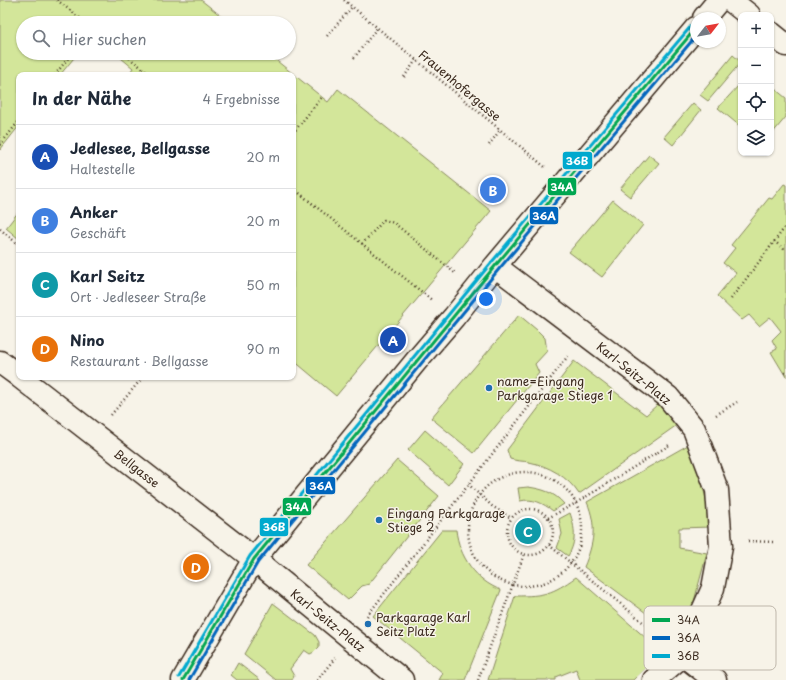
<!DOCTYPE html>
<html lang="de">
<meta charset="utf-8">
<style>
body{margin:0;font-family:"Playpen Sans",sans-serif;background:#f6f6f7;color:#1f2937}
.controls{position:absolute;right:12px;top:12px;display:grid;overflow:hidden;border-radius:8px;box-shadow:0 1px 3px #0004}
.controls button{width:36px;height:36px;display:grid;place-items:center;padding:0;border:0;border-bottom:1px solid #e0e1e3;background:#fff;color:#1f2937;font:20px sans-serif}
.compass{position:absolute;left:690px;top:12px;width:36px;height:36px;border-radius:50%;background:#fff;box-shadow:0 1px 3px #0004;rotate:59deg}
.you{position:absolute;left:486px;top:299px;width:14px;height:14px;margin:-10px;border:3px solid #fff;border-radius:50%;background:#1a73e8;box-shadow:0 0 0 6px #1a73e833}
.badge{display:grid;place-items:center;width:26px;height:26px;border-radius:50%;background:#1f6fb2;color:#fff;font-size:13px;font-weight:700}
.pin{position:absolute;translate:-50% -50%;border:2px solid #fff;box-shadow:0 1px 4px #0006}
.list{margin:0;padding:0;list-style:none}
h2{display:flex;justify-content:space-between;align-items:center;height:52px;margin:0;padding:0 16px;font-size:17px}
h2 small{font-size:13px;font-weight:400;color:#747a83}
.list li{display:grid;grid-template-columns:26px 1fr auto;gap:12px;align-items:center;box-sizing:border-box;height:64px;padding:0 16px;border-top:1px solid #e0e1e3}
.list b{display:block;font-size:15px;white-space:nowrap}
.list p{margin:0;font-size:13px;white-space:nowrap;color:#747a83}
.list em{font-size:13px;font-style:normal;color:#747a83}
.icon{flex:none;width:22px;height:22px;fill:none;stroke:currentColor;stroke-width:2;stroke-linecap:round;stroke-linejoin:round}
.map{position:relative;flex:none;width:786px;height:680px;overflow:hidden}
.search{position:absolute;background:#fff;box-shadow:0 1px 3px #0004;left:16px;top:16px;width:280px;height:44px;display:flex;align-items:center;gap:10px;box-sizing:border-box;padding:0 14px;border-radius:22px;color:#747a83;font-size:15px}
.panel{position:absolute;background:#fff;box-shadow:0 1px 3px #0004;left:16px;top:72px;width:280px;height:308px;border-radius:8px}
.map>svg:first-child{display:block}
</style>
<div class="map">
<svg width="786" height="680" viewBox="0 0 786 680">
<rect width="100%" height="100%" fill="#f7f3e8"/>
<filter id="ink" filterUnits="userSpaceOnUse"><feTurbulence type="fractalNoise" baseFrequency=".025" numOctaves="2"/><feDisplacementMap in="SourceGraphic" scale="8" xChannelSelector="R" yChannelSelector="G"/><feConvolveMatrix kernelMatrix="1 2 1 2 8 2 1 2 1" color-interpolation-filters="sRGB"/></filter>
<g filter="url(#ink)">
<!-- green -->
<path fill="#d3e69a" stroke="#87885c" d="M0,0H201L230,23H23V53H78L60,75H19V126L0,150Z
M115,53H267L328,102L338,89L491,211L336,396L293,360V75H128L133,68Z
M733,55L741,62L708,101L700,95Z
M739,85L741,86V127L718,108Z
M775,89L786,98V117L771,135V94Z
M693,103L701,110L673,145L664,137Z
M649,155L659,163L630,197L620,189Z
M784,184L786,185V377L771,352L777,349L772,340L781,331L770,317L759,326L749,315L742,320L717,296L736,273L723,263L735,248L731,245L769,198L772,199Z
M613,200L643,225L602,277L569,252Z
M19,211V239L6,228Z
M519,315L537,330L545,338L547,351L535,364L539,373L474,453L431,418Z
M574,361L646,415L658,404L665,408L677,425L579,494C568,477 549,466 529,462C523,461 516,461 510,459L507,450Z
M425,430L464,464L448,485L408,450Z
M688,445C700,472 707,498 711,527L679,528V548L707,553L693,605L677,636L584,567C594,543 597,526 587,502Z
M397,460L439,496L369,584L362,586L348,600L306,565Z
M528,487C542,489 554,492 564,504L553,511C543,503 533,498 520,501L518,488Z
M570,513C575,528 577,541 568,556L557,548L562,534L559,519Z
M442,530H456C459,556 476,581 501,590L465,680H439L443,673L373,616Z
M576,577L662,652L633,680H580L576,669L556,677V680H488L515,596C544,596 552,594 576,577Z
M273,603L315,635L319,642V647L314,652L310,654L304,650L290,669L294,676L292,680H276L244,654Z
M238,663L260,680H237L231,675Z"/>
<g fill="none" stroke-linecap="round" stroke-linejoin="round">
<defs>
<path id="minor" d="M730,0L749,15
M704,18L719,0
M771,33L786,45
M495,266L668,397L694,429L717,490L721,546L713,588L683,655L654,680
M0,362L19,376
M20,377L254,559L402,680
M683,655L715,680
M183,680L254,559L417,360L454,317L495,266L696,28"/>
</defs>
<!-- minor casing -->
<use href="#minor" stroke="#3b2a1e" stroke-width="25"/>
<!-- path -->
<path stroke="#3b2a1e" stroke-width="2.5" stroke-dasharray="1 3" stroke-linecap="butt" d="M57,0L86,23
M344,0L545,167
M327,36L352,7
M123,53L151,75
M354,58L377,28
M55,75L72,53
M404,77L416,60
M293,133L322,97
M0,145L19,121
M489,145L500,130
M293,188L433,301
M0,229L19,245
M774,241L786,251
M362,244L384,220L394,223L455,273
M731,299L786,226
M784,373L786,372
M111,415L143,377
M716,415L737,402
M468 529a57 57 0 1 1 114 0a57 57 0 1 1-114 0Z
M468,484L492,506L511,518
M507 532a23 23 0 1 1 46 0a23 23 0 1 1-46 0Z
M548,518L576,503L671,444
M748,541L774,542
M549,545L661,637
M367,616L568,356
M317,680L335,658
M478,680L524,554"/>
<!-- minor -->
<use href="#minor" stroke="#f7f3e8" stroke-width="22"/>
<defs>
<path id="bus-1" d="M183,680L254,559L495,266L696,28"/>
<path id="bus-2" d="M189,680L258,562L499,269L696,36"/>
<path id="bus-3" d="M179,677L250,556L491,263L692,25"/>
</defs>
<!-- bus-1 casing -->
<use href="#bus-1" stroke="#f7f3e8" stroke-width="6"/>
<!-- bus-2 casing -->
<use href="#bus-2" stroke="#f7f3e8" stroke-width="6"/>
<!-- bus-3 casing -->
<use href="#bus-3" stroke="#f7f3e8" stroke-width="6"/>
<!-- bus-1 -->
<use href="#bus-1" stroke="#00a651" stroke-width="3"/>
<!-- bus-2 -->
<use href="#bus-2" stroke="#0065bd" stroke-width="3"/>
<!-- bus-3 -->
<use href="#bus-3" stroke="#00a9ce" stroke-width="3"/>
</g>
</g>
<!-- markers -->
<g fill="#1f6fb2" stroke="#f7f3e8" stroke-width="1.5">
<circle cx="489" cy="388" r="4"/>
<circle cx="379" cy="520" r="4"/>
<circle cx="368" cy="624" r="4"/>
</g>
<g text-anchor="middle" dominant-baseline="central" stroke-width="3" stroke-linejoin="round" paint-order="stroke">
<!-- street labels -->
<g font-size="12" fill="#3b2a1e" stroke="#f7f3e8">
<text transform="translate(460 85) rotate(40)">Frauenhofergasse</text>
<text transform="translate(634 373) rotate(39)">Karl-Seitz-Platz</text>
<text transform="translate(137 468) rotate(38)">Bellgasse</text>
<text transform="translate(328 620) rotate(39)">Karl-Seitz-Platz</text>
</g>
<!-- poi labels -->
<g font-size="12" fill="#3b2a1e" stroke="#f7f3e8" text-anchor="start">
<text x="497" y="381">name=Eingang<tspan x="497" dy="14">Parkgarage Stiege 1</tspan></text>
<text x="387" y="513">Eingang Parkgarage<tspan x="387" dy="14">Stiege 2</tspan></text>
<text x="376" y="617">Parkgarage Karl<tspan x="376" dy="14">Seitz Platz</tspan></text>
</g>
</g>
<!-- legend -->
<rect x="644" y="606" width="132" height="64" rx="6" fill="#f7f3e8" stroke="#bfb7ab" stroke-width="1"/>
<rect x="652" y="618" width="18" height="4" fill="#00a651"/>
<rect x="652" y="636" width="18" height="4" fill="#0065bd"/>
<rect x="652" y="654" width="18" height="4" fill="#00a9ce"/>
<g font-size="11" fill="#3b2a1e">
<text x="677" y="624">34A</text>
<text x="677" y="642">36A</text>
<text x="677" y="660">36B</text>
</g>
<g stroke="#f7f3e8" stroke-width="1.5">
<rect x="562" y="151" width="31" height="19" rx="4" fill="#00a9ce"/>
<rect x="547" y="177" width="30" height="19" rx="4" fill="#00a651"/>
<rect x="529" y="206" width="30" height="19" rx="4" fill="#0065bd"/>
<rect x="305" y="476" width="31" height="19" rx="4" fill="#0065bd"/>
<rect x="282" y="497" width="30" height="19" rx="4" fill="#00a651"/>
<rect x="259" y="517" width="30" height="20" rx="4" fill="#00a9ce"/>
</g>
<g font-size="11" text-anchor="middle" font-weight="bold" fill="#fff">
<text x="577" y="165">36B</text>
<text x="562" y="191">34A</text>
<text x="544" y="220">36A</text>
<text x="321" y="490">36A</text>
<text x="297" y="511">34A</text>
<text x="274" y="531">36B</text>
</g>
</svg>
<div class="controls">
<button>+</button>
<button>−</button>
<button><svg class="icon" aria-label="locate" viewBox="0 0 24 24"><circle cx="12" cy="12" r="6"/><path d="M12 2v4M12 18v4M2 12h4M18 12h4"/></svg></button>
<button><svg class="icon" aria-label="layers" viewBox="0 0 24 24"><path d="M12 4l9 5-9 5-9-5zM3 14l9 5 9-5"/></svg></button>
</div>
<svg class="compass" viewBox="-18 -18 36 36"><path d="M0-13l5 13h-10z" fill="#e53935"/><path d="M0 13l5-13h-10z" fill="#747a83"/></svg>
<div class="you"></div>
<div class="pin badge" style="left:393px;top:340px;background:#1a4fb4">A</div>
<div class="pin badge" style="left:493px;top:190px;background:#3f7fe0">B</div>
<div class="pin badge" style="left:528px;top:531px;background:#0f9aa8">C</div>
<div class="pin badge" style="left:196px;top:567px;background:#e8710a">D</div>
<div class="search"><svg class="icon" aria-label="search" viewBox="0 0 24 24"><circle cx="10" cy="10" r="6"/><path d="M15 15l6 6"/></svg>Hier suchen</div>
<section class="panel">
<h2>In der Nähe<small>4 Ergebnisse</small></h2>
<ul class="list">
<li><span class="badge" style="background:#1a4fb4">A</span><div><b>Jedlesee, Bellgasse</b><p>Haltestelle</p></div><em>20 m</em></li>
<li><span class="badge" style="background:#3f7fe0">B</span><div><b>Anker</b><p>Geschäft</p></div><em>20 m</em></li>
<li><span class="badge" style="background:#0f9aa8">C</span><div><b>Karl Seitz</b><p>Ort · Jedleseer Straße</p></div><em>50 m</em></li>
<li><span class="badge" style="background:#e8710a">D</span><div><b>Nino</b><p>Restaurant · Bellgasse</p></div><em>90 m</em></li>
</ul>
</section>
</div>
